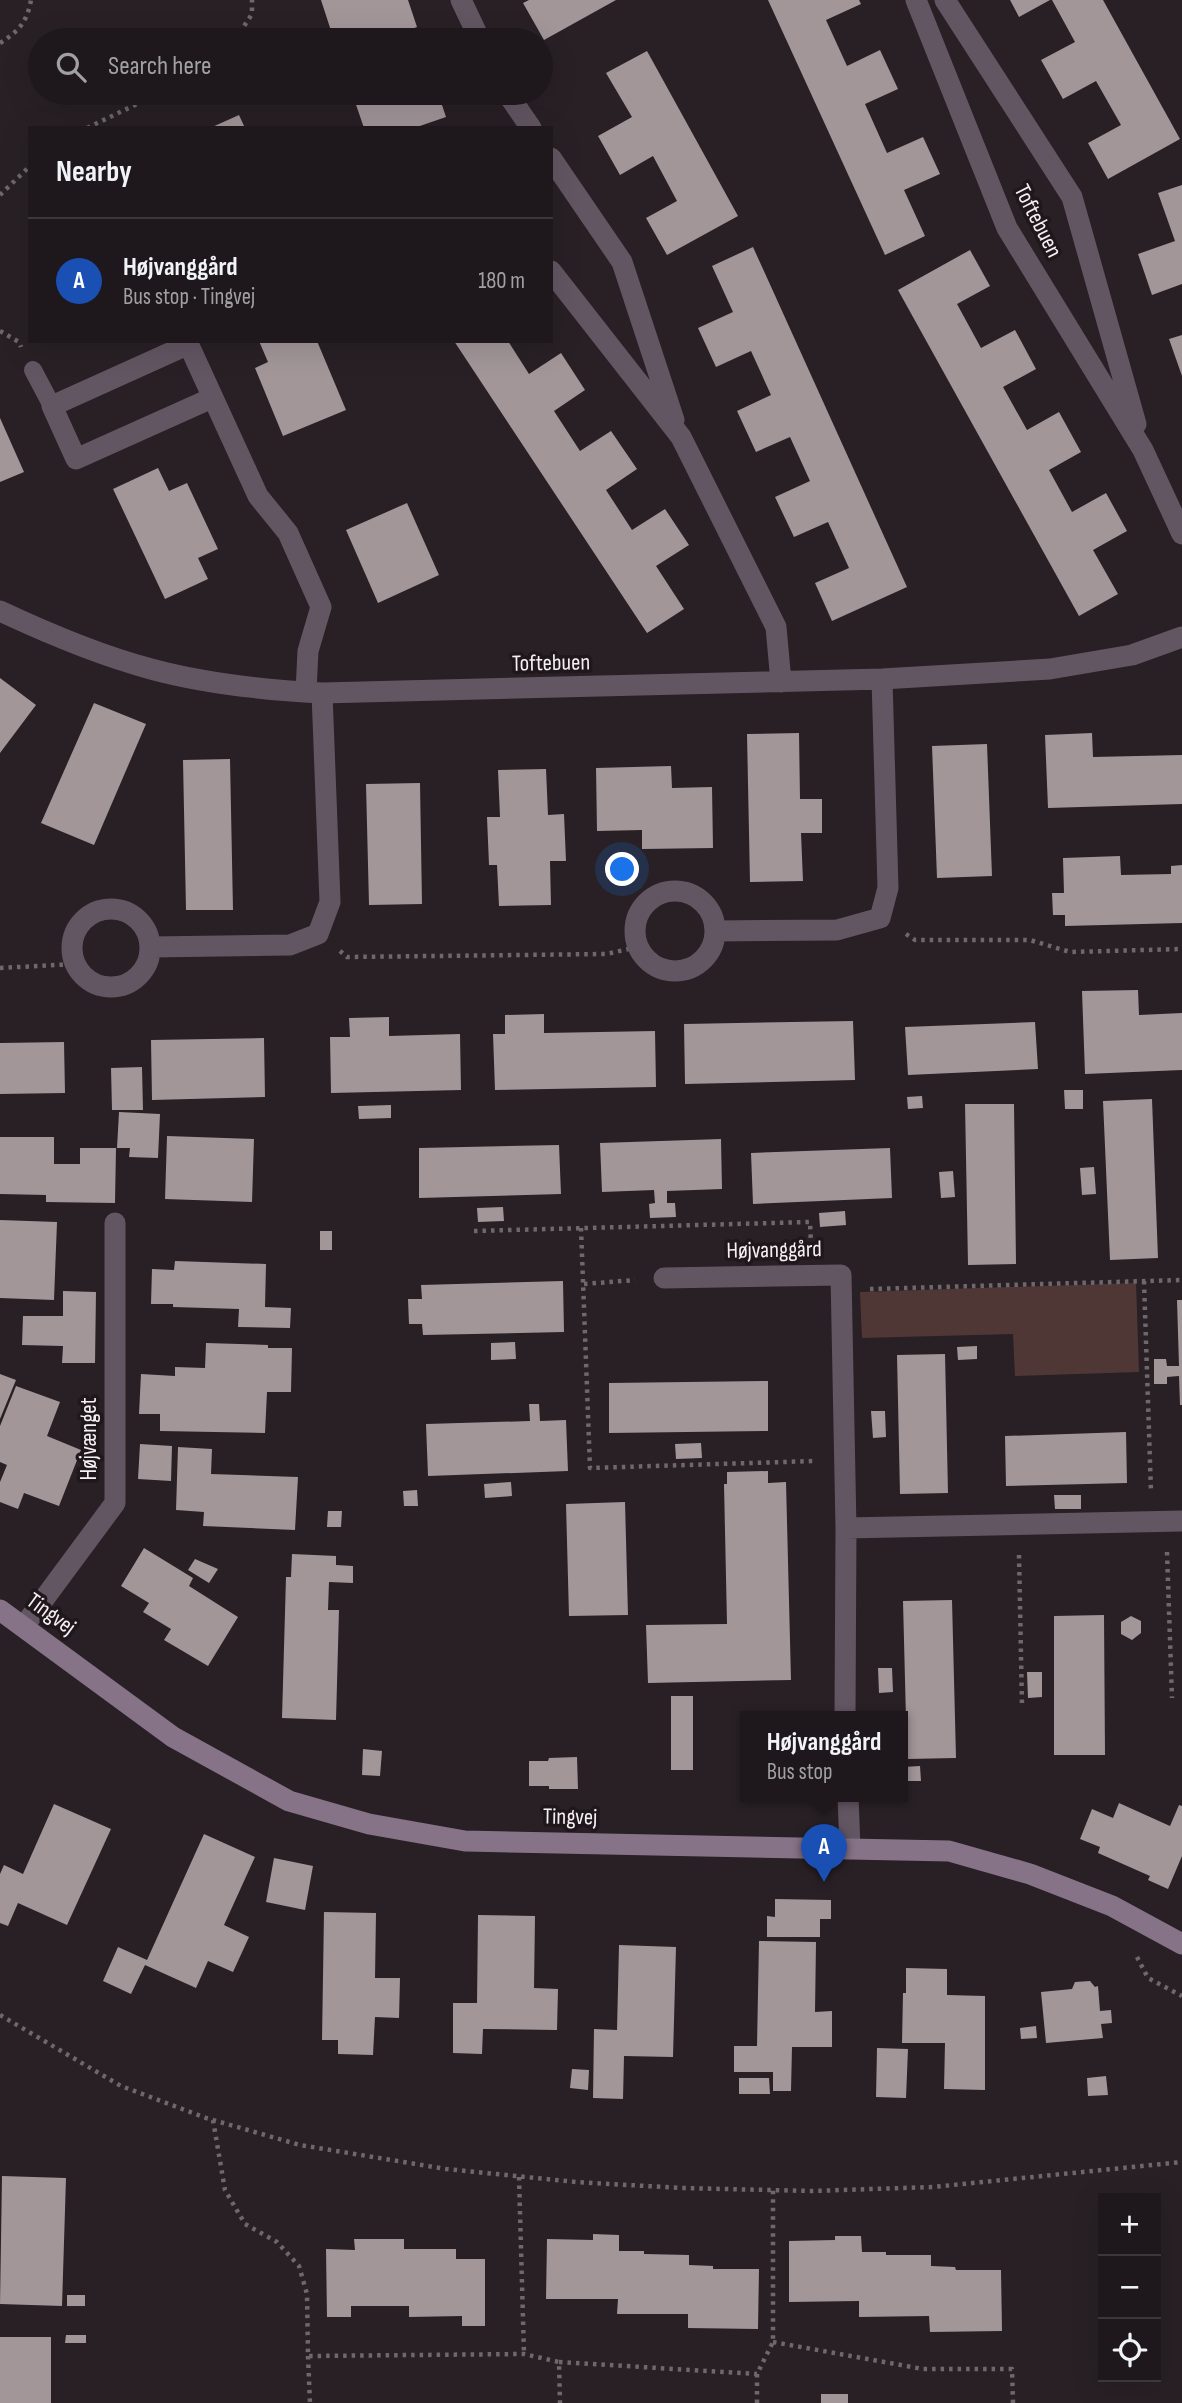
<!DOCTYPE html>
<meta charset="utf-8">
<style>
body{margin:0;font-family:"Sofia Sans Condensed",sans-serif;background:#2b2529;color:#f1f3f6}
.controls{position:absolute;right:21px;bottom:21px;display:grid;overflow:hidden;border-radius:0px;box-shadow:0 7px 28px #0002}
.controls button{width:63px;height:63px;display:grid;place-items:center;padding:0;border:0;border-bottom:2px solid #3c373b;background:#1e181c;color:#f1f3f6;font:35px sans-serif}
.you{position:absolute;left:623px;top:870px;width:24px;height:24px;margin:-18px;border:5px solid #fff;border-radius:50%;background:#1a73e8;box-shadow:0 0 0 10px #1a73e833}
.badge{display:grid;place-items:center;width:46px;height:46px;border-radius:50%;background:#eaaa38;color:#fff;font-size:23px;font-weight:700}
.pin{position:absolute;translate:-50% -58px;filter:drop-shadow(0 2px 4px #0008)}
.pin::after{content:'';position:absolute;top:37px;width:24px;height:21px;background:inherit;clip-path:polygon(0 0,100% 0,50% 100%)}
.popup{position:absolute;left:740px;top:1711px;width:168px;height:91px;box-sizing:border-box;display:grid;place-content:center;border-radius:0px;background:#1e181c;filter:drop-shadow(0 2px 5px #0005);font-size:23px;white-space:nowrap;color:#a1a0a3}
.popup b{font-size:26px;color:#f1f3f6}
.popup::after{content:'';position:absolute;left:50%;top:100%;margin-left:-14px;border:14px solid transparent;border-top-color:#1e181c}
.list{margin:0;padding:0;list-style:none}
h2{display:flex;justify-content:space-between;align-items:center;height:91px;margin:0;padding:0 28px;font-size:30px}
h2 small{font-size:23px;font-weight:400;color:#a1a0a3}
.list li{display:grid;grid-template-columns:46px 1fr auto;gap:21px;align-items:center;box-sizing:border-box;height:126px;padding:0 28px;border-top:2px solid #3c373b}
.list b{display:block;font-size:26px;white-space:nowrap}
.list p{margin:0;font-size:23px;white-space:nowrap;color:#a1a0a3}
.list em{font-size:23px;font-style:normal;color:#a1a0a3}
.icon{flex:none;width:38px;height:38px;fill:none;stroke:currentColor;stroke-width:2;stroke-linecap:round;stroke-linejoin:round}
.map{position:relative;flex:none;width:1182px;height:2403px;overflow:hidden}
.search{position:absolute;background:#1e181c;box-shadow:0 7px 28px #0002;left:28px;top:28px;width:525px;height:77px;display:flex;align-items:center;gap:18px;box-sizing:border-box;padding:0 24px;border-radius:38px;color:#a1a0a3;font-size:26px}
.panel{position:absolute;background:#1e181c;box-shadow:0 7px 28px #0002;left:28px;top:126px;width:525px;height:217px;border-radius:0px}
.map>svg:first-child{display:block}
</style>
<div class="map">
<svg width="1182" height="2403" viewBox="0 0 1182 2403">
<rect width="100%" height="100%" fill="#282025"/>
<!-- park -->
<path fill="#4f3736" d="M1136,1283L1139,1372L1015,1376L1013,1334L862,1338L860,1292Z"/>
<!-- building -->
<path fill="#a29699" d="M321,0H408L417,27L382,40H334Z
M529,0H616L544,40L523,3Z
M768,0H859L861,4L826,20L847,66L880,50L898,89L865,104L887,153L923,137L940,174L904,190L925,236L885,255Z
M1010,0H1050L1019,17Z
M1052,0H1103L1180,139L1108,179L1088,143L1121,125L1096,81L1063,99L1041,60L1075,42Z
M647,51L738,216L667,255L646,218L677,201L653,156L620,175L598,136L632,117L606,73Z
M352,93H438L446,117L414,128H364Z
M239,115L245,128H210Z
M1182,185V284L1152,295L1138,254L1175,241L1158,193Z
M753,247L907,587L832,621L815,583L849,568L828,522L794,537L775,497L810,481L790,437L756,452L737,411L771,395L751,351L716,367L698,328L733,312L712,266Z
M970,250L990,286L957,304L981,348L1015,330L1036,369L1003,387L1027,430L1059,412L1081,452L1049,470L1072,512L1106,493L1127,531L1093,550L1118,594L1079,616L898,290Z
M1182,335V376L1169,339Z
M259,341H317L346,410L283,436L255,368L268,362Z
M454,341H508L529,374L561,353L585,390L554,411L580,451L611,431L637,469L606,490L632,530L665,509L689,545L656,566L684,609L647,633Z
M0,418L24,472L0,482Z
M158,468L169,491L187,483L218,549L198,558L208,579L165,599L113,489Z
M407,503L439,575L378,603L346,530Z
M0,678L36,705L0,753Z
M94,703L146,724L94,845L41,823Z
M799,733L800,799H822V833H801L803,881L750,882L747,734Z
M1092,733L1093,757L1182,755V804L1048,808L1045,735Z
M987,744L992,876L937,878L932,746Z
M230,759L233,910H186L183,760Z
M671,766L672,788L712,787L713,848L642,849V830L597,831L596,768Z
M546,769L548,815L564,814L566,861H550L551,905L499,906L497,865H489L487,817H500L498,770Z
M420,783L422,904L369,905L366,784Z
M1120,856L1121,875L1171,874V866L1182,865V923L1065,926V915H1053L1052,893H1064L1063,858Z
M1138,990L1139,1015L1182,1013V1070L1085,1074L1082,991Z
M544,1014V1033L655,1031L656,1087L495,1090L493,1034H505V1015Z
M389,1017V1036L460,1034L461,1090L331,1093L330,1037H350L349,1018Z
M853,1021L855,1080L685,1084L684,1024Z
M1035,1022L1038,1069L908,1075L905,1027Z
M264,1038L265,1097L152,1100L151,1040Z
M64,1042L65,1093L0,1094V1043Z
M142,1067L143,1110H112L111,1068Z
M1064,1090H1083V1109H1065Z
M922,1096L923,1108L908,1109L907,1097Z
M1152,1099L1158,1258L1110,1260L1103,1101Z
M965,1104H1014L1016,1264L968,1265Z
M391,1105V1118L359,1119L358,1106Z
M119,1112L160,1114L158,1158L129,1157L130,1148H117Z
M167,1136L254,1139L252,1202L165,1199Z
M0,1137H54V1164H80V1148H116L115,1203L46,1202V1195L0,1194Z
M721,1139L722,1189L667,1191V1203H675L676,1217L650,1218L649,1204L655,1203L654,1190L602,1192L600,1143Z
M559,1145L561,1194L419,1198V1148Z
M890,1148L892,1198L753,1204L751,1153Z
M1094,1167L1096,1194L1082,1195L1080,1168Z
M953,1171L955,1197L941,1198L939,1172Z
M503,1207L504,1221L478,1222L477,1208Z
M845,1211L846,1225L820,1227L819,1213Z
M0,1220L57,1222L54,1300L0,1298Z
M320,1231H332V1250H320Z
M175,1261L266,1264L265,1307L291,1308L290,1328L238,1327L239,1309L173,1307V1304H151L152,1269L174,1270Z
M563,1281L564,1332L423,1335L422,1324H409L408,1299H422L421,1285Z
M63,1291L96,1292L95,1363H62L63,1346L22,1345L23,1316H63Z
M1177,1300H1182V1405H1180L1179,1376L1167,1377V1384H1154V1359H1166L1167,1366H1179Z
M515,1342L516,1359L491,1360V1343Z
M206,1343L268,1345V1348H292L291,1392H267L265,1433L160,1431V1414H139L141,1374L175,1376V1367L205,1368Z
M977,1346V1359L958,1360L957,1347Z
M945,1354L948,1493L900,1494L897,1355Z
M0,1374L16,1380L0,1419Z
M768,1381V1431L609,1433V1383Z
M16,1386L60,1402L47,1436L81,1450L59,1506L24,1493L18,1509L0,1502V1482L7,1465L0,1462V1426Z
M529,1404H539L540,1421L566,1420L568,1471L428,1476L426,1424L530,1421Z
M871,1411H885L886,1437L873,1438Z
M1126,1432L1127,1483L1006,1486L1005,1436Z
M701,1443L702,1458L676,1459L675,1444Z
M140,1444L172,1446L171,1481L138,1479Z
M178,1447L212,1449L211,1474L298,1477L295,1530L203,1526L204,1512L176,1510Z
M768,1471V1483L786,1482L791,1680L648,1683L646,1625L727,1624L724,1484H727V1472Z
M511,1482L512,1496L485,1498L484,1484Z
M417,1490L418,1506H404L403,1491Z
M1054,1495H1081V1509H1055Z
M625,1502L628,1615L569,1616L566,1504Z
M328,1511H342L341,1527H327Z
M144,1548L193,1578L189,1586L238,1617L208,1666L164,1640L171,1629L143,1612L149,1603L121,1586Z
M292,1554L336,1556V1565L353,1566V1583L329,1582L328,1610H339L336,1720L282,1718L286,1577H291Z
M195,1559L218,1569L209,1583L188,1570Z
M952,1600L956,1758L907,1759L903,1601Z
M1104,1615L1105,1755H1054V1616Z
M1131,1616L1141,1621V1633L1132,1640L1121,1634V1622Z
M878,1668H892L893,1692L879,1693Z
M1027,1672H1042V1697L1028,1698Z
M671,1696H693V1770H671Z
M363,1749L382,1751L380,1776L362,1775Z
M577,1757L578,1789H549V1786H529V1761H548L549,1758Z
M920,1766L921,1781H903V1767Z
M1119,1803L1170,1826L1179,1805L1182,1806V1856L1168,1889L1148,1880L1150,1876L1098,1853L1100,1847L1080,1839L1092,1809L1113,1818Z
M54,1804L111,1829L67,1925L18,1903L8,1926L0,1923V1874L4,1865L23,1874Z
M204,1834L255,1857L224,1925L249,1937L233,1972L208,1961L196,1988L145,1965L131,1994L103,1981L118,1947L147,1960Z
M274,1858L313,1866L305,1910L266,1902Z
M775,1899L831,1900V1919H820V1937H767V1916L775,1917Z
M324,1912L376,1913L375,1978H400L399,2018L375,2017L373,2055L338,2054V2040H322Z
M478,1915L535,1916L534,1988L558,1989L557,2030L483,2029L482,2054L453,2053V2003H477Z
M759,1941L816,1942L815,2012L832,2011V2047H792L791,2091H773V2072H734V2046H757Z
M619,1945L676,1947L673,2057L624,2056L623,2099L593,2098L594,2029L617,2030Z
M906,1968L947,1969V1995L985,1996V2090L944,2089L945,2043H902L903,1993H906Z
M1090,1981L1095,1987L1098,1986L1100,2011L1111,2010L1112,2023L1101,2024L1103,2038L1046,2043L1041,1992L1072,1989L1075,1982Z
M1036,2026L1037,2038L1021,2039L1020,2028Z
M877,2048L908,2049L906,2098L876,2097Z
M572,2069L589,2070L588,2090L570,2088Z
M1106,2076L1108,2095L1088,2096L1087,2078Z
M739,2078H769L770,2094H739Z
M2,2176L66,2178L62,2306L0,2304Z
M593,2234L619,2235V2251H644V2254L689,2255V2265L713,2266V2269H759L758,2329L688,2328V2314H617L618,2299H546L547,2239L593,2240Z
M835,2236H861L862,2252H886V2255H931V2266L955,2267L956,2270H1001L1002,2331L930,2332L929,2316L859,2317V2301L789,2302V2241L835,2240Z
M354,2239H404V2249H456V2259H485V2326H462V2316L409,2317V2306H351V2317H327L326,2249L355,2250Z
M67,2295H85V2306H67Z
M66,2335H86V2343H65Z
M0,2337H51V2403H0Z
M821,2394H848V2403H821Z"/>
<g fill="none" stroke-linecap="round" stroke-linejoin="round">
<!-- path -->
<path stroke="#6e676b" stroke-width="4.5" stroke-dasharray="3.5 5" stroke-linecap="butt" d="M235,40L252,14V0
M0,43C19,31 27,22 31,0
M87,128L160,93
M0,195L30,166
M0,331L19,342L21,347
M906,934L915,940H1030L1070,952L1182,949
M340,951L347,957L606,954L638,947
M0,968L75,964
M581,1228L590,1468L815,1461
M474,1231L810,1222L811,1245
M1144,1281L1151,1492
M584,1284L635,1280
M870,1289L1182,1280
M1167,1552L1172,1698
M1019,1555L1022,1705
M1137,1957L1148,1978L1182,1996
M0,2015L121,2086L206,2118L300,2145L446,2169L576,2182L681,2188L812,2191L933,2187L1182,2162
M213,2120L225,2190L245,2224L277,2242L299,2266L307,2294L308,2356L524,2354L559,2362L560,2403
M519,2177L524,2354
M773,2342L923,2369H1012L1013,2403
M308,2356L310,2403
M559,2362L757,2374
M757,2403V2374L773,2342V2189"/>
<!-- lane -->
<path stroke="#635663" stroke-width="18" d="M33,370L52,406"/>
<!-- street -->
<path stroke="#635663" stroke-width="21" d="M461,0L480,40
M916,0L1007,228L1143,450L1182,534
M945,0L1072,197L1136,424
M507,93L531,128
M551,158L622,262L674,420
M551,271L681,437L776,627L781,682
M187,341L258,496L288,533L321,607L308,651L306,692
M187,345L52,406L76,459L212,398
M0,611C49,634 98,655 151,669C206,684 265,690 322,693L882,679L1050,669L1132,655L1182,637
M635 931a40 40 0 1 1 80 0a40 40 0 1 1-80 0Z
M72 948a39 39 0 1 1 78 0a39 39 0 1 1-78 0Z
M715,931L837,930L880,918L888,888L882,679
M151,947L290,945L318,934L330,902L322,693
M664,1278L841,1275L846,1528L845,1716
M846,1528L1182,1521
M24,1626L115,1503V1223
M848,1796L850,1848"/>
<!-- secondary -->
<path stroke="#877387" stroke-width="21" d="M0,1610L173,1737L289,1801L369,1824L465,1841L949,1851L1030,1874L1112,1906L1182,1944"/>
</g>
<g text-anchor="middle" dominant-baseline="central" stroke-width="7" stroke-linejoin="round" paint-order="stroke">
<!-- street labels -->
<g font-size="23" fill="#f5f0f3" stroke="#1f171b">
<text transform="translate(1038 221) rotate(63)">Toftebuen</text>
<text transform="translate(551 663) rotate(-1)">Toftebuen</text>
<text transform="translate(774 1250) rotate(-1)">Højvanggård</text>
<text transform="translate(89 1439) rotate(-90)">Højvænget</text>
<text transform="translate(51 1614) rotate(36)">Tingvej</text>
<text transform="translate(570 1817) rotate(1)">Tingvej</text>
</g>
</g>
</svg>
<div class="controls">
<button>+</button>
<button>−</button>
<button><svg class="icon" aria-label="locate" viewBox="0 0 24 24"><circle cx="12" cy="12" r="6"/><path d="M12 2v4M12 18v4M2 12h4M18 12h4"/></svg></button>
</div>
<div class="you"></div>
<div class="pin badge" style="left:824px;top:1882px;background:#1a4fb4">A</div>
<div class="popup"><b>Højvanggård</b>Bus stop</div>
<div class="search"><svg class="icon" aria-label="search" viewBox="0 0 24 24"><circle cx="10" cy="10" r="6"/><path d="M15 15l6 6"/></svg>Search here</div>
<section class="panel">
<h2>Nearby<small></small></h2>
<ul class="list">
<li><span class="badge" style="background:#1a4fb4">A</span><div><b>Højvanggård</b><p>Bus stop · Tingvej</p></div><em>180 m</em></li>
</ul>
</section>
</div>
